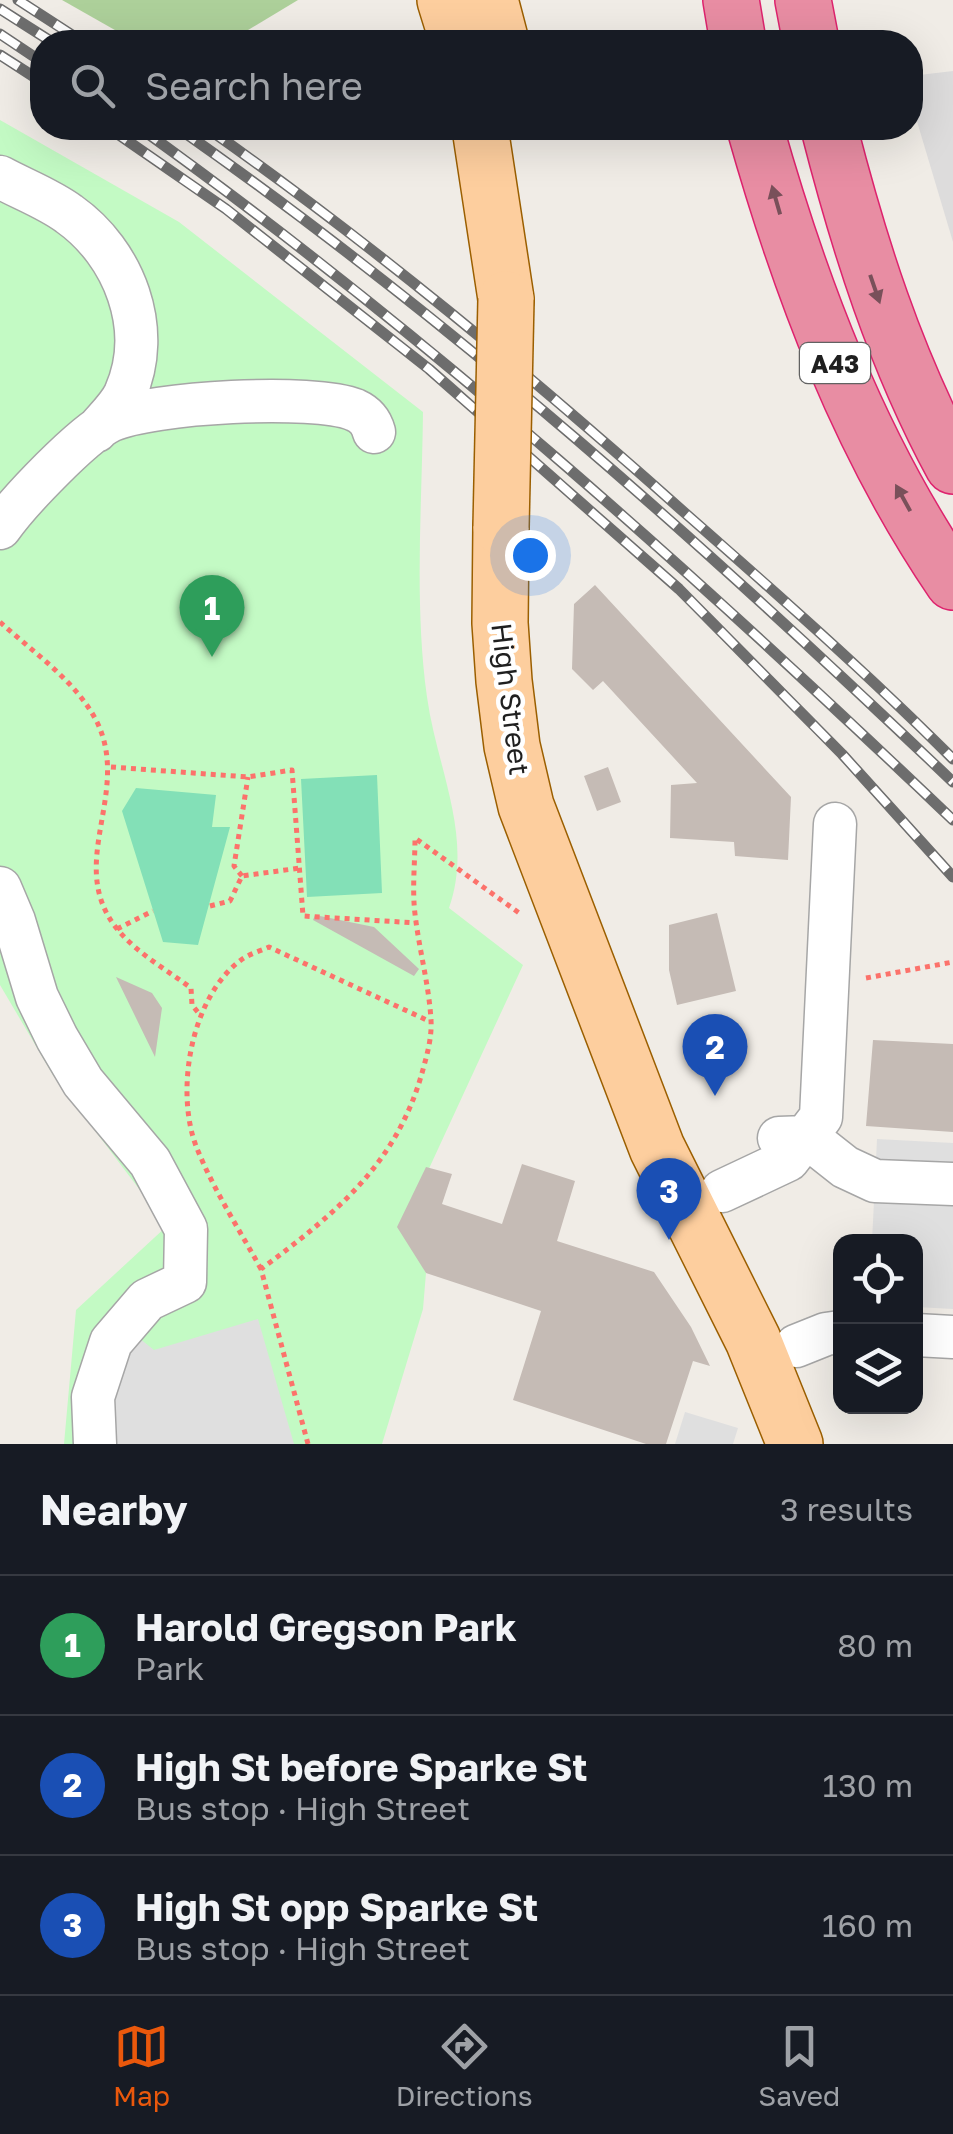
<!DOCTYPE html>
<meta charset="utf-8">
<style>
body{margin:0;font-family:"Golos Text",sans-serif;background:#242831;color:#f1f3f6}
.controls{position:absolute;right:30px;bottom:30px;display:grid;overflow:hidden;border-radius:20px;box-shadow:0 10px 40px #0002}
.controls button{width:90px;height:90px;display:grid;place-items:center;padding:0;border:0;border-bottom:2px solid #363941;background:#171b24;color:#f1f3f6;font:50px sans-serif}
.you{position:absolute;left:530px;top:555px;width:35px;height:35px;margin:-25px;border:8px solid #fff;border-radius:50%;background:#1a73e8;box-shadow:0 0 0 15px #1a73e833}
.badge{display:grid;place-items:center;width:65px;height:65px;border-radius:50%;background:#ea580c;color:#fff;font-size:32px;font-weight:700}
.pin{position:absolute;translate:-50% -82px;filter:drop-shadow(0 2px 5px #0008)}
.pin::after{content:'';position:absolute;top:52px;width:35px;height:30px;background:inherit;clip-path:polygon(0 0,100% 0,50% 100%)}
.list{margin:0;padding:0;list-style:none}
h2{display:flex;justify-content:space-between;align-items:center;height:130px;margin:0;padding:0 40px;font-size:42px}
h2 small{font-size:32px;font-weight:400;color:#9ea1a6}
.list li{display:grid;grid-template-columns:65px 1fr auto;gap:30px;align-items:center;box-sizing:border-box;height:140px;padding:0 40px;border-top:2px solid #363941}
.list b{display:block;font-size:38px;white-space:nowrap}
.list p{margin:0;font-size:32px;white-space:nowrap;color:#9ea1a6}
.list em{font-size:32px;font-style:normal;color:#9ea1a6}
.icon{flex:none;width:55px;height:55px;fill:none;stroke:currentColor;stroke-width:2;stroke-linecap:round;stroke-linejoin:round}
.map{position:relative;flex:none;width:953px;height:1444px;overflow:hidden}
.search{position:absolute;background:#171b24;box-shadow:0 10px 40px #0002;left:30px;right:30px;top:30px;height:110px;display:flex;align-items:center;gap:25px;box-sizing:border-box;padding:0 35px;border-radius:40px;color:#9ea1a6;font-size:38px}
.sheet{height:550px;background:#171b24}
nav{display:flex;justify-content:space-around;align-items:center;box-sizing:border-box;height:140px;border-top:2px solid #363941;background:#171b24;font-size:28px;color:#9ea1a6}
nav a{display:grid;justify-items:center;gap:5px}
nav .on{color:#ea580c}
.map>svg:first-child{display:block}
</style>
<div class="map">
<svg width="953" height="1444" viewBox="0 0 953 1444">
<rect width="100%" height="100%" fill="#f0ece6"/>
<!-- residential -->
<path fill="#dddcdc" d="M953,71V242L910,98L911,76Z"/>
<!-- forest -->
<path fill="#add09a" d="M62,0H298L228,42H136Z"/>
<!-- park -->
<path fill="#c3fac4" d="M0,120L179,222L423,412C422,506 414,603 427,697C437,769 474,837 449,908L523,965L402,1227L426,1273L423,1309L382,1444H64L76,1310L167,1226L53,1075L0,985Z"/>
<!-- pitch -->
<path fill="#83e0b7" d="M377,775L382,893L307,897L301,779Z
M136,788L216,795L212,827H230L198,945L163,942L122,811Z"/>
<!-- parking -->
<path fill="#dfdfdf" d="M877,1139L953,1143V1309L916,1307V1242H872Z
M109,1314L154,1350L258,1319L294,1444H80Z
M685,1412L738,1428L733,1444H675Z"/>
<!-- building -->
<path fill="#c5bbb5" d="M595,585L791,797L788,860L735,856L734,842L670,838L671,785L697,783L603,681L593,690L572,669L574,604Z
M608,767L621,802L597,811L584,776Z
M717,913L736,991L677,1005L669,970V925Z
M315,915L374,927L419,969L414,976L313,920Z
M116,977L152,993L162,1008L155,1057Z
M873,1040L953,1044V1132L866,1126Z
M522,1164L575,1181L557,1241L654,1272L691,1327L710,1366L693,1361L666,1444H646L513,1400L541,1311L426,1273L397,1227L426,1167L452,1174L442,1204L502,1224Z"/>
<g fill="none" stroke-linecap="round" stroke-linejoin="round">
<defs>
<path id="minor" d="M0,177C22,189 49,199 69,214C124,253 154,329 125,394C119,407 106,419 96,431
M0,528C19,501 82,435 110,421C150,402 314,393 355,410C366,415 371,421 374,432
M0,888L14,921L37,997L57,1038L83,1082L150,1162L186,1229L185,1282L147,1300L111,1342L93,1397L95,1444
M779,1138L807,1137L845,1167L875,1181L953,1184
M722,1191L788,1160L821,1117L835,824
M916,1335L953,1337
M796,1346L826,1334L840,1332"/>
<path id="major" d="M445,0L458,42
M490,0L501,42
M480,128L506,299
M501,527L500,623L504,681L512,746L526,806L657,1148L753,1340L795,1444"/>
<path id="highway" d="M731,0L738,42
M803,0L811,42
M755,128C800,287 859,444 953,582
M829,128C859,245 895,359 953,466"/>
</defs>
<!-- minor casing -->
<use href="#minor" stroke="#a6a6a6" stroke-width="45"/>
<!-- major casing -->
<use href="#major" stroke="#9b5f00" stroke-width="58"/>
<!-- highway casing -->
<use href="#highway" stroke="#de236e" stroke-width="58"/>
<!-- path -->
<path stroke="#fc726b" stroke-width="5" stroke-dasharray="5 5" stroke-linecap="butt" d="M0,622C33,652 77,682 97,722C132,794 64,865 118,930C138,954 167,970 191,988L192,1005L201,1016
M111,767L248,777L292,770L303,916L417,923
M242,876L234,866L248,777
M210,906L230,901L242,876L300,868
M117,929L153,911
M866,978L953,962
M261,1269C239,1229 213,1189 196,1146C175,1090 191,997 241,960C249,954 260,951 269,947L431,1022
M308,1444L261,1269C335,1214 396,1165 422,1073C427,1055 432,1038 431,1020C429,985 419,949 415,914C412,889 415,863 415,838L522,915"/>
<!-- minor -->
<use href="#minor" stroke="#fff" stroke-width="42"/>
<!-- major -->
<use href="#major" stroke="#fdce9e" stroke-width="55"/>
<!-- highway -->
<use href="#highway" stroke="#e88da3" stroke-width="55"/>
<defs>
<path id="rail" d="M18,0L83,42
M0,9L52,42
M0,34L42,62
M0,55L42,82
M109,128L226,209L429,369L679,589L842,754L953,877
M140,128C430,336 695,574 953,820
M178,128C454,321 709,549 953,782
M207,128C374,245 532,377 685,513C776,593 867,673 953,759"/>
</defs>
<!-- rail casing -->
<use href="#rail" stroke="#6d6d6d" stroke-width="11"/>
<!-- rail -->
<use href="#rail" stroke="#fff" stroke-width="8" stroke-dasharray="22" stroke-linecap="butt"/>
<defs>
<path id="major-bridge" d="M501,527L506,299"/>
</defs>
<!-- major-bridge casing -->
<use href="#major-bridge" stroke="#9b5f00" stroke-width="58" stroke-linecap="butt"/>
<!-- major-bridge -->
<use href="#major-bridge" stroke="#fdce9e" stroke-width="55"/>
</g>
<!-- one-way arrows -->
<defs><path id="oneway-solid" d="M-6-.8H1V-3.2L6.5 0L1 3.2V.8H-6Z" transform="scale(2.5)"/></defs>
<g fill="#79505a">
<use href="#oneway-solid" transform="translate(776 200) rotate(-106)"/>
<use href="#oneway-solid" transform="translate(875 289) rotate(71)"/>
<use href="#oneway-solid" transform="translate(903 498) rotate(-119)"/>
</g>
<g text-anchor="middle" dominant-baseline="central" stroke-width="9" stroke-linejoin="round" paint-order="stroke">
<!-- shield labels -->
<rect fill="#fff" stroke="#626262" stroke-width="2.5" x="800" y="343" width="70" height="40" rx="8"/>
<g font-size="25" font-weight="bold" fill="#1f1f1f">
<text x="835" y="363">A43</text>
</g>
<!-- street labels -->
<g font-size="28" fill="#1f1f1f" stroke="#fff">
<text transform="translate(511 699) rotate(83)">High Street</text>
</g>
</g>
</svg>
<div class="controls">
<button><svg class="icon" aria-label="locate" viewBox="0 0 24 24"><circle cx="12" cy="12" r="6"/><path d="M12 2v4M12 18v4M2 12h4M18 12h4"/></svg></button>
<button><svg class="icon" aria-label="layers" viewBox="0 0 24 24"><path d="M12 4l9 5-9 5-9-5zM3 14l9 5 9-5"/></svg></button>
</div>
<div class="you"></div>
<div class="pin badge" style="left:212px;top:657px;background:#2e9e5b">1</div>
<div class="pin badge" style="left:715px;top:1096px;background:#1a4fb4">2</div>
<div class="pin badge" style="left:669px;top:1240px;background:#1a4fb4">3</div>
<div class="search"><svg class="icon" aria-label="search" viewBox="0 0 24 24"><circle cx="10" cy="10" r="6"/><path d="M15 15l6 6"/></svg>Search here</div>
</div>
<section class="sheet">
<h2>Nearby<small>3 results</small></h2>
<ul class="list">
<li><span class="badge" style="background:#2e9e5b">1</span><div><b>Harold Gregson Park</b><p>Park</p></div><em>80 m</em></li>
<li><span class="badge" style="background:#1a4fb4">2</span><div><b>High St before Sparke St</b><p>Bus stop · High Street</p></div><em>130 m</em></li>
<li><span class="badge" style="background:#1a4fb4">3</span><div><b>High St opp Sparke St</b><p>Bus stop · High Street</p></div><em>160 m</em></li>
</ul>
</section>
<nav>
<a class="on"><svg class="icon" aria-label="map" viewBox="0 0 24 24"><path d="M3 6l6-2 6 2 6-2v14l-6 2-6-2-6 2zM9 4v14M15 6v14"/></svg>Map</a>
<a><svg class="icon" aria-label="directions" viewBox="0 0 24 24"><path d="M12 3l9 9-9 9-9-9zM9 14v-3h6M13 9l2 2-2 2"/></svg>Directions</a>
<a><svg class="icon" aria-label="saved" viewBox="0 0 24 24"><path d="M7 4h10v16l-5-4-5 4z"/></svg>Saved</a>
</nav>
